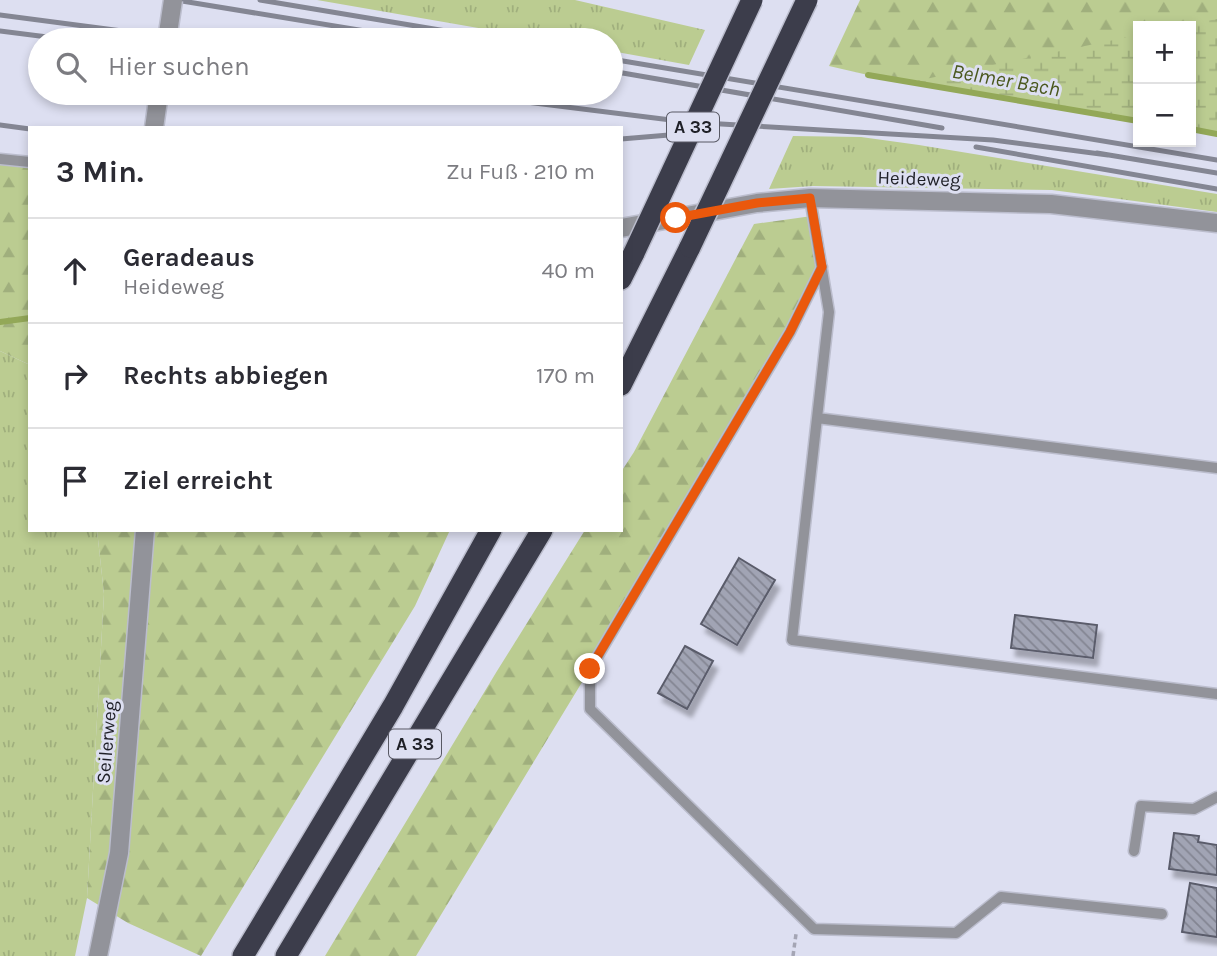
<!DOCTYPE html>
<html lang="de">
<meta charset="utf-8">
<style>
body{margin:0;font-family:Karla,sans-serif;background:#f2f2f3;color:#2b2b33}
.controls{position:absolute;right:21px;top:21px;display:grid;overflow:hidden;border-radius:0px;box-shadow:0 4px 10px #0003}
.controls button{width:63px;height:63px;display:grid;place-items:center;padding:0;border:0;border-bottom:2px solid #e1e1e2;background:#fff;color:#2b2b33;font:35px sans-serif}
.stop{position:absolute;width:21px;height:21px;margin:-16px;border:5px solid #ea580c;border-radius:50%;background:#fff}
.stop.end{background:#ea580c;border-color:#fff;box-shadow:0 2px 7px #0008}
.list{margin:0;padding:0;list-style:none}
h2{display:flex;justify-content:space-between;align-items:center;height:91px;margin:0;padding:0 28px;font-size:30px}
h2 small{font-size:23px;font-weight:400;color:#7c7c81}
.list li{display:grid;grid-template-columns:46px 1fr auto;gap:21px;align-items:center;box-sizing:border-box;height:105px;padding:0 28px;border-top:2px solid #e1e1e2}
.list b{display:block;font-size:26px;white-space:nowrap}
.list p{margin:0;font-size:23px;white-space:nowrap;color:#7c7c81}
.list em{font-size:23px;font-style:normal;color:#7c7c81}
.icon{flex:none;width:38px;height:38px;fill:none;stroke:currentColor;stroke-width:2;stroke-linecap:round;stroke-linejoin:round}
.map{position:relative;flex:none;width:1217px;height:956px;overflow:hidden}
.search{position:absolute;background:#fff;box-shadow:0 4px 10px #0003;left:28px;top:28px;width:595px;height:77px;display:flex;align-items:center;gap:18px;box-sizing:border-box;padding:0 24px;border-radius:38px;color:#7c7c81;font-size:26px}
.panel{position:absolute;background:#fff;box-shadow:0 4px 10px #0003;left:28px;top:126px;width:595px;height:406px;border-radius:0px}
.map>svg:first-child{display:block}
</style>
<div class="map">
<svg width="1217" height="956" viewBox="0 0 1217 956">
<defs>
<pattern id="grass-tufts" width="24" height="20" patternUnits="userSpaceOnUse" patternTransform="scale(1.75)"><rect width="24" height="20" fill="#bbcc91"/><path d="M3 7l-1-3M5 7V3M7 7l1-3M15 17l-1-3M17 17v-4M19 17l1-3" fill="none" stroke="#a0af7d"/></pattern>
<pattern id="forest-firs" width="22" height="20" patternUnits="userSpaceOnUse" patternTransform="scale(1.75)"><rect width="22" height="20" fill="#bbcc91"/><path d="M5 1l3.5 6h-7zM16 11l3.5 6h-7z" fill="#a0af7d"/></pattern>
<pattern id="wetland-marsh" width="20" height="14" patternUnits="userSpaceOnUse" patternTransform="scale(1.75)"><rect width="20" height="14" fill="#bbcc91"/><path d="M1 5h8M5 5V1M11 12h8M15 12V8" fill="none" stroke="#a0af7d"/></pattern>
<pattern id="building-back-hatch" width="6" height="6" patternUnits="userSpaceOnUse" patternTransform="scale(1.75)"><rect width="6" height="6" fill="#a1a4b4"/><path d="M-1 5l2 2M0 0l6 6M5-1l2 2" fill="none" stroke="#838592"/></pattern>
<filter id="shadow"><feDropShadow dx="4.5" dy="8" stdDeviation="2" flood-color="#0004"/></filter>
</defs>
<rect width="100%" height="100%" fill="#dddff1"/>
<!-- grass -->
<path fill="url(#grass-tufts)" d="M317,0H575L705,30L689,65L611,51V40H548Z
M793,136L861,137L919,145L1217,194V212L1052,190L813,186L769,189Z
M0,351L30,365V530H97L104,594L87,898L75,956H0Z"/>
<!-- forest -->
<path fill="url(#forest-firs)" d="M860,0H1217V134L1191,129V26H1138V121L868,75L829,66Z
M0,154L30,158V365L0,351Z
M812,216L822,267L790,332L590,669L416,956H325L497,671L585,530H621V472L634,452L754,224Z
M97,530H450L415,606L201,956L128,923L87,898L104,594Z"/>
<!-- wetland -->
<path fill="url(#wetland-marsh)" d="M1217,19V134L1191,129V26H1182Z
M1138,35V121L911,82Z"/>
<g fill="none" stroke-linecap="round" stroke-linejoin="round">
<!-- stream -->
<path stroke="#93a858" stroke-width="6" d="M868,75L1138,121
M1191,129L1217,134
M0,322L30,318"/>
</g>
<!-- building -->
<path fill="url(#building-back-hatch)" stroke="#5a5c6b" stroke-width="2" filter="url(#shadow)" d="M739,558L775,580L737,645L701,624Z
M1015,615L1097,625L1093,658L1011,648Z
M685,646L713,661L687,709L658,693Z
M1174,833L1199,836L1198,842L1217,845V875L1169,869Z
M1190,883L1217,888V937L1182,932Z"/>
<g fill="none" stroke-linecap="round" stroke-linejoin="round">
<defs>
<path id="service" d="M0,159L30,162
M810,198L829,312L817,418L1217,468
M822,267L790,332L590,669V709L814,929L956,933L1001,897L1162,914
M817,418L792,640L1217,694
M1134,851L1141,806L1194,809L1217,797"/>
<path id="minor" d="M154,128L159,93
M621,228L757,203L810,198L1051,204L1217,223
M98,956L119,853L145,530"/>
<path id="motorway" d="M621,279L634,253
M621,385L690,247
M243,956L393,706L491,530
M286,956L542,530"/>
</defs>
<!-- service casing -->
<use href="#service" stroke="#bbbdcd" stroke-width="13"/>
<!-- minor casing -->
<use href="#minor" stroke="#bbbdcd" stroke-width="21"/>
<!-- motorway casing -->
<use href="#motorway" stroke="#bbbdcd" stroke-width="24"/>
<!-- path -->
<path stroke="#a4a5b4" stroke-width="3.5" stroke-dasharray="5 3.5" stroke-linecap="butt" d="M793,956L796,934"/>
<!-- service -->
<use href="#service" stroke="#92939a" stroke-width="10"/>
<!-- minor -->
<use href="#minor" stroke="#92939a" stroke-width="18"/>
<!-- motorway -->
<use href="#motorway" stroke="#3c3d4b" stroke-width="21"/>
<!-- rail -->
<path stroke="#848693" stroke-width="5" d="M176,0L420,40
M260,0L500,40
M0,15L191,40
M0,31L71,40
M611,59L1217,160
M611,71L942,128
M454,93L687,122L993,140L1108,155
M0,125L30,129
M621,139L705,132
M976,147L1217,189
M1097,153L1217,173"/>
<defs>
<path id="minor-bridge" d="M167,40L173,0"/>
<path id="motorway-bridge" d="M690,247L807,0
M634,253L752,0"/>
</defs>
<!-- minor-bridge casing -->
<use href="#minor-bridge" stroke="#bbbdcd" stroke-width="21" stroke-linecap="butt"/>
<!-- motorway-bridge casing -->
<use href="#motorway-bridge" stroke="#bbbdcd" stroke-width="24" stroke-linecap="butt"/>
<!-- minor-bridge -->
<use href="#minor-bridge" stroke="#92939a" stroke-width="18"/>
<!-- motorway-bridge -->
<use href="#motorway-bridge" stroke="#3c3d4b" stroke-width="21"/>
</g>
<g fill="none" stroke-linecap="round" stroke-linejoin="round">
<!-- route -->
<path stroke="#ea580c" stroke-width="9" d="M590,669L790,332L822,267L810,198L757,203L676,218"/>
</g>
<g text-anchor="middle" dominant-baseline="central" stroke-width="6" stroke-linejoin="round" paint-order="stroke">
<!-- shield labels -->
<g fill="#dddff1" stroke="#585964" stroke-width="2">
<rect x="667" y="112.5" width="52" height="29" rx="5"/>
<rect x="389" y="729.5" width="52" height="29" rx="5"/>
</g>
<g font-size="18" font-weight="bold" fill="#1f2027">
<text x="693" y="127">A 33</text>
<text x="415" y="744">A 33</text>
</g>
<!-- street labels -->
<g font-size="19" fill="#1f2027" stroke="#dddff1">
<text transform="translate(919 179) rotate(2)">Heideweg</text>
<text transform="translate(107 742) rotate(-85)">Seilerweg</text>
</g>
<!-- water labels -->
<g font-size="21" font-style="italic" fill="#4a581e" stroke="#dddff1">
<text transform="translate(1006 80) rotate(10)">Belmer Bach</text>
</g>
</g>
</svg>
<div class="controls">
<button>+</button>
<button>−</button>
</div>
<div class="stop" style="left:676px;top:218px"></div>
<div class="stop end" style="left:590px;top:669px"></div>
<div class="search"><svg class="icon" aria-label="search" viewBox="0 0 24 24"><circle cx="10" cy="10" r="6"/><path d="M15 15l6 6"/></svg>Hier suchen</div>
<section class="panel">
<h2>3 Min.<small>Zu Fuß · 210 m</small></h2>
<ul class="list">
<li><svg class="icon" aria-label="ahead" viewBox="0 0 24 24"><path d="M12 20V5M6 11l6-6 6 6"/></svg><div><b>Geradeaus</b><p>Heideweg</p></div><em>40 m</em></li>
<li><svg class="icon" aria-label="right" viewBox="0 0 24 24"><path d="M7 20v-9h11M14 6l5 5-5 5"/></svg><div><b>Rechts abbiegen</b></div><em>170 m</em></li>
<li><svg class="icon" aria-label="arrive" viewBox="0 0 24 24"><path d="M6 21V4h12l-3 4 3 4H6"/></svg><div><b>Ziel erreicht</b></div></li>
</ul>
</section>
</div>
